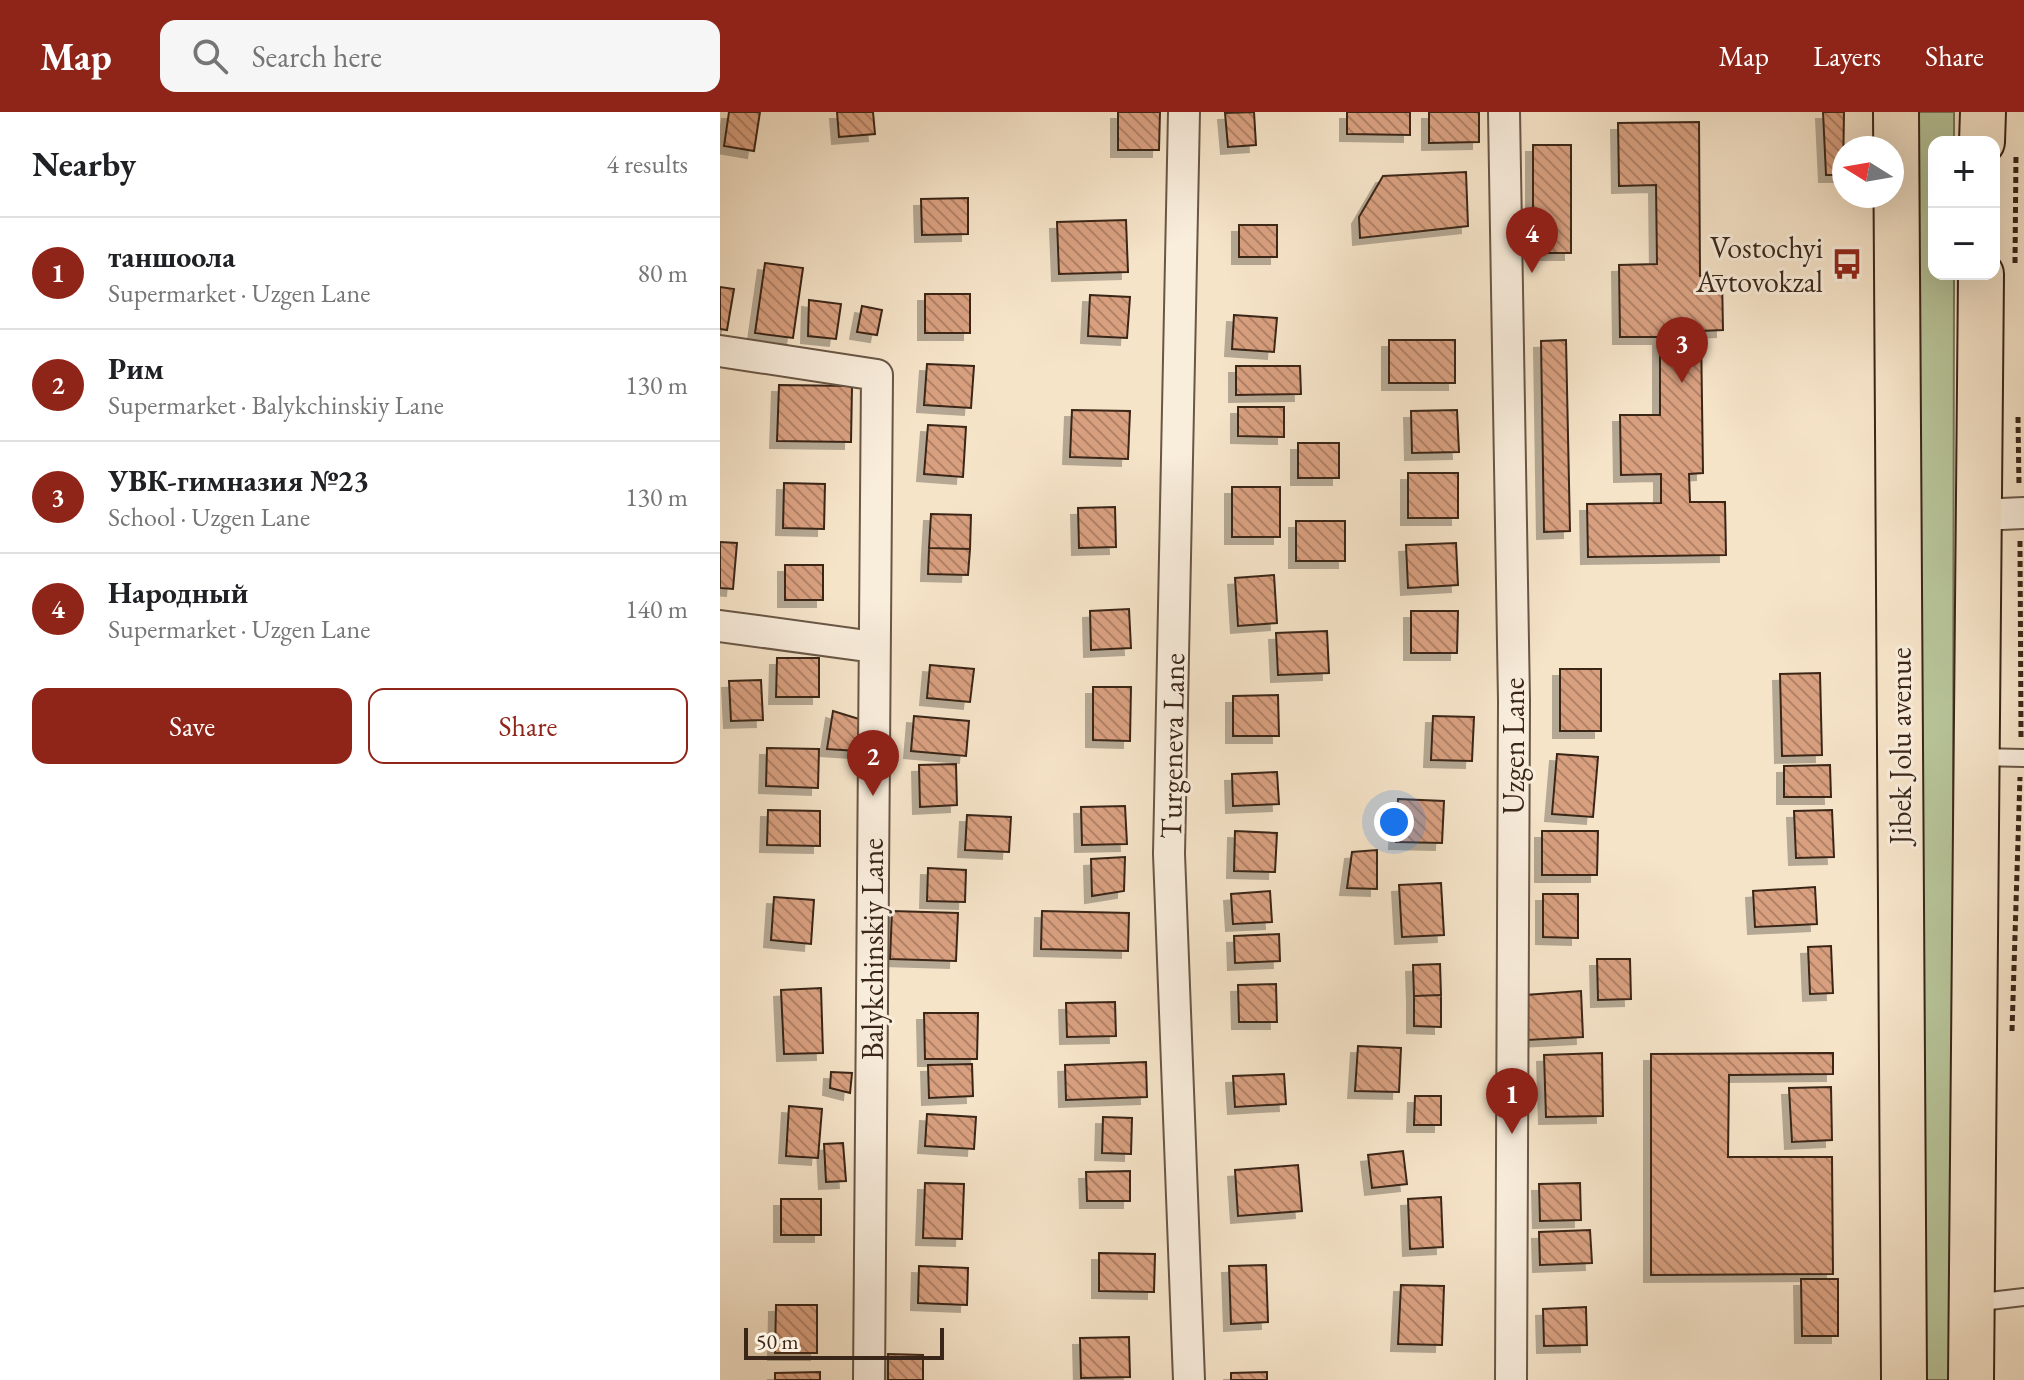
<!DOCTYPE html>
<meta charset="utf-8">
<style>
body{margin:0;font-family:"EB Garamond",serif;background:#f6f6f6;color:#202124}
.controls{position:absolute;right:24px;top:24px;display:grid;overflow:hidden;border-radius:16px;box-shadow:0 8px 32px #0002}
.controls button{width:72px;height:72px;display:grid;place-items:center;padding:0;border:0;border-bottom:2px solid #e0e0e0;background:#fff;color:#202124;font:40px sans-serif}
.compass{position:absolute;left:1112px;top:24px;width:72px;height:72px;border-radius:50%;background:#fff;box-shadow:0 8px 32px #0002;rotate:281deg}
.scale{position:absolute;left:24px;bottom:20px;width:200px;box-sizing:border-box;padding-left:8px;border:4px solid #3a2619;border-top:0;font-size:22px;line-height:28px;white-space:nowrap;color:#3a2619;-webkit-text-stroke:6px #f9eddc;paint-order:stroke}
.you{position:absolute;left:674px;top:710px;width:28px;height:28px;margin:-20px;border:6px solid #fff;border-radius:50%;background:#1a73e8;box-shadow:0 0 0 12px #1a73e833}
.badge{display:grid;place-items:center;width:52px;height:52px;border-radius:50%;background:#8f2418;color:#fff;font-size:26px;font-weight:700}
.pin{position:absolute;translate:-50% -66px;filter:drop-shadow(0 2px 4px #0008)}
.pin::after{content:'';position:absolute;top:42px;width:28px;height:24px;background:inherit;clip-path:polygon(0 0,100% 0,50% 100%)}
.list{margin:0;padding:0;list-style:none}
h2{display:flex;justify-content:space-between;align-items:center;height:104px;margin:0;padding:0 32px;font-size:34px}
h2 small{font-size:26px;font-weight:400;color:#757577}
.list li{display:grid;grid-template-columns:52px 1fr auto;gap:24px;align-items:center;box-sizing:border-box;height:112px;padding:0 32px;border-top:2px solid #e0e0e0}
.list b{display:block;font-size:30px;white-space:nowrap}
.list p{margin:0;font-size:26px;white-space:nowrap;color:#757577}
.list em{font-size:26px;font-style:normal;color:#757577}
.actions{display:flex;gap:16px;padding:24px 32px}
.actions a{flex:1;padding:18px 0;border:2px solid #8f2418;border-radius:16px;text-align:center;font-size:28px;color:#8f2418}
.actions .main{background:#8f2418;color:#fff}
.icon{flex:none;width:44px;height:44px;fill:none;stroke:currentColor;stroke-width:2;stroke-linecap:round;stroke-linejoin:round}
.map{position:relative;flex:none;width:1304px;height:1268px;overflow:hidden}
header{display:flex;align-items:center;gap:48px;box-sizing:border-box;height:112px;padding:0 40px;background:#8f2418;color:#fff}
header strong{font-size:38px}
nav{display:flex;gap:44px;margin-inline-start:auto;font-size:28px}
.search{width:560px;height:72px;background:#f6f6f6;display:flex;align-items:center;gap:20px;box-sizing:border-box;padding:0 28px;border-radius:16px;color:#757577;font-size:30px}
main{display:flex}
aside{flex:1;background:#fff}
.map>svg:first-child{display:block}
</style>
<header>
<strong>Map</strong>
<div class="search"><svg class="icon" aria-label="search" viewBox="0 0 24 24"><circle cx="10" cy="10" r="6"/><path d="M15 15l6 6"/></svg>Search here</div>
<nav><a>Map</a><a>Layers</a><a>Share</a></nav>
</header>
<main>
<aside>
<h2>Nearby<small>4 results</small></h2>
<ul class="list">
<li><span class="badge">1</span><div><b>таншоола</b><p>Supermarket · Uzgen Lane</p></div><em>80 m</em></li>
<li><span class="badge">2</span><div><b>Рим</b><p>Supermarket · Balykchinskiy Lane</p></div><em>130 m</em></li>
<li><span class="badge">3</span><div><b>УВК-гимназия №23</b><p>School · Uzgen Lane</p></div><em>130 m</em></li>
<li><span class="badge">4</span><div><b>Народный</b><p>Supermarket · Uzgen Lane</p></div><em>140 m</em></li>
</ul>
<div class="actions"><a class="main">Save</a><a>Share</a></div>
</aside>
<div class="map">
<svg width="1304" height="1268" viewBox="0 0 1304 1268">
<defs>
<pattern id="building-back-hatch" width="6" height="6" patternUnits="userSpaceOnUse" patternTransform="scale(2)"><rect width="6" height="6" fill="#d9a080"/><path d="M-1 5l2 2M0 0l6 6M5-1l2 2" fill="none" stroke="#b18268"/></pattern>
<filter id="shadow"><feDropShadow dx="-7" dy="7" stdDeviation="0" flood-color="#0004"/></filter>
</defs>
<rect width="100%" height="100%" fill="#f6e4c9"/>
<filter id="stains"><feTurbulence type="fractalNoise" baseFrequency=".0025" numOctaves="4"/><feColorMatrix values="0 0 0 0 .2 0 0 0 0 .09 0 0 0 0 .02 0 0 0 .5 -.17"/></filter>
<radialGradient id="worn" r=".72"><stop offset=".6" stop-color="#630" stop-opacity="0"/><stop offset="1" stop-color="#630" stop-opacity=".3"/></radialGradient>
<!-- green -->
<path fill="#b8c59a" stroke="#79765a" stroke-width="2" d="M1198,0H1234V30H1214V162H1234L1232,1268H1200Z"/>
<!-- building -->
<path fill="url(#building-back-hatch)" stroke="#3a2619" stroke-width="2" filter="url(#shadow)" d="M9,0H40L34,39L4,34Z
M117,0H153L155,22L119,25Z
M398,0H440L439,38H398Z
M534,0L536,33L508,35L505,1Z
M627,0H690V23L627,22Z
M709,0H759V30L709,31Z
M1103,0H1124L1123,63H1106Z
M979,10L980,164H1002L1003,218L981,219L983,361L969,362L970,390H1005L1006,443L868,445L867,392L941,391V362L901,363L900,303H940V225H900L899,153L937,152L936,73L899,74L898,11Z
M813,33H851V141H813Z
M746,60L748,114L640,126L639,105L663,64Z
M248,86V122L202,123L201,87Z
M406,108L408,160L339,162L337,110Z
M519,113H557V145H519Z
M45,151L83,156L73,226L35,221Z
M0,175L14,177L7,218L0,217Z
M205,182H250V221H205Z
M370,183L410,185L407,226L368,224Z
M89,188L121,192L116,227L88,224Z
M142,194L162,198L157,223L137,220Z
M514,203L557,206L554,240L512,237Z
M669,228H735V271H669Z
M846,228L850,419L824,420L821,229Z
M207,252L254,254L251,296L204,293Z
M516,254H580L581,282L516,283Z
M59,273L132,274L131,330L57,329Z
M518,295H564V325L518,324Z
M352,298L410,299L408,347L350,345Z
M737,298L739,340L692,341L691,299Z
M208,313L246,315L243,365L204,362Z
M578,331H619V366H578Z
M688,361H738V406H688Z
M64,371L105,372L104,417L63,416Z
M512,375H560V425H512Z
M395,395L396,435L359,436L358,396Z
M211,402L251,403L250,437L209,436Z
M576,409H625V449H576Z
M0,430L17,431L13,477L0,476Z
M736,431L738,473L688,476L686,433Z
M209,436L250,437L248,463L208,462Z
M65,453H103V488H65Z
M554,463L557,511L518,514L515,466Z
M409,497L411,536L371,538L370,499Z
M691,499H738L737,541H691Z
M607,519L609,561L558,563L556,521Z
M57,546H99V585H56Z
M210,553L254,557L250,590L207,586Z
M840,557H881V619H840Z
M1100,561L1102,643L1062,644L1060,562Z
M41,568L43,608L11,609L9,569Z
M373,575H411L410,629L373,628Z
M558,583L559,624H513V584Z
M113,599L139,607L137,639L107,637Z
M194,604L249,609L246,644L191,639Z
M713,604L754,605L752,649L711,648Z
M47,636L99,637L98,676L46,674Z
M837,642L878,645L873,705L832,702Z
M236,652L237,693L200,695L199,653Z
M1110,653L1111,685H1064V654Z
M557,660L559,692L513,694L512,662Z
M678,687L724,689L722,731L676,730Z
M405,694L407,732L362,733L361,695Z
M48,698L100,699V734L47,733Z
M1112,698L1114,745L1076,746L1074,699Z
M247,703L291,705L289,740L245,738Z
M515,719L557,721L555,760L514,759Z
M822,719H878L877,763H822Z
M657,738V777L627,776L632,740Z
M405,745L404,779L372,784L371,747Z
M208,756L246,758L245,790L207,789Z
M721,771L724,823L682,825L679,773Z
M1095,775L1097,812L1035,815L1033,779Z
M550,779L552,810L513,812L511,782Z
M823,782H858V826L823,825Z
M54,785L94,788L91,832L51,828Z
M172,799L238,801L236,849L170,847Z
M322,799L409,801L408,839L321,837Z
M559,822L560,849L515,851L514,824Z
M1111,834L1113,881L1090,882L1088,835Z
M877,847H910L911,887L878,888Z
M720,852L721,883L694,884L693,853Z
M556,872L557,910H519L518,873Z
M101,876L103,941L64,942L61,878Z
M861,879L863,925L807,928L805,883Z
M721,883V915L694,914V884Z
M395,890L396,924L347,925L346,891Z
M204,901H258L257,947H205Z
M638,934L681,936L679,980L635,979Z
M882,941L883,1004L826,1005L824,943Z
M1113,941V962L1009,963L1008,1045H1112L1113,1162L931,1163V942Z
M426,950L427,985L346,988L345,953Z
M252,952L253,984L209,986L208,953Z
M111,960L132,961L130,981L110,976Z
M564,962L566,992L515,995L513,964Z
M1111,975L1112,1028L1072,1030L1069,976Z
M695,984H721V1013H694Z
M69,994L102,997L98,1046L66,1044Z
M207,1002L256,1005L254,1037L205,1034Z
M383,1005L412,1006L411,1042L382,1041Z
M123,1031L126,1069L106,1070L104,1032Z
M683,1039L687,1072L652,1076L648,1043Z
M578,1053L582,1099L518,1104L515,1058Z
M410,1059V1089H367L366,1060Z
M205,1071L244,1072L242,1127L203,1126Z
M860,1071L861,1108L820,1109L819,1072Z
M721,1085L723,1135L690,1137L688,1087Z
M61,1087H101V1123H61Z
M870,1118L872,1151L820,1153L819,1120Z
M379,1141L435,1142L434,1180L379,1179Z
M546,1153L548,1210L511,1212L509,1154Z
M199,1154L248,1156L247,1193L198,1191Z
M1081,1167H1118V1224H1082Z
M681,1173L724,1174L722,1233L678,1232Z
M56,1193H97V1241H55Z
M866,1195L867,1233L824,1234L823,1197Z
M409,1225L410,1265L361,1266L360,1226Z
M168,1242L203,1243V1268H168Z
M100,1260V1268H55V1261Z
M547,1260V1268H511V1261Z"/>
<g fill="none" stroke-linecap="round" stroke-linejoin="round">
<defs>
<path id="lane" d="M1258,645L1304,646
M1253,1191L1304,1185"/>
<path id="street" d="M464,0L449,742L469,1268
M784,0L794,589L791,1268
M0,239L157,263L149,1268
M1259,403L1304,401
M0,514L154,535"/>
<path id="primary" d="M1176,0L1184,1268
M1262,30L1263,0
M1251,1268L1261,162"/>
</defs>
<!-- lane casing -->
<use href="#lane" stroke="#695645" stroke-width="20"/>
<!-- street casing -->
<use href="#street" stroke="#695645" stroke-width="34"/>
<!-- primary casing -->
<use href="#primary" stroke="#3a2619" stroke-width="48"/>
<!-- path -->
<path stroke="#3a2619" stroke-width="5" stroke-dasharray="6 4" stroke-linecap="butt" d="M1295,151L1296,41
M1298,305L1299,375
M1300,429L1301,627
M1292,919L1300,665"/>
<!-- lane -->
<use href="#lane" stroke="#f9eddc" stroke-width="16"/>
<!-- street -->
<use href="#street" stroke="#f9eddc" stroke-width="30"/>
<!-- primary -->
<use href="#primary" stroke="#f6e4c9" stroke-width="44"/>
</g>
<!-- icons -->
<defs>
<symbol id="bus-bare" viewBox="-9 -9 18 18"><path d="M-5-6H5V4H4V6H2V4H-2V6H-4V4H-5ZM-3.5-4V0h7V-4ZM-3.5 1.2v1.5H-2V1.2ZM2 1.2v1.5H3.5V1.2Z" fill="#8f2418" stroke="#f9eddc" stroke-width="2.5" paint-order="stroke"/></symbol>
</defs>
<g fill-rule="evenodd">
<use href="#bus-bare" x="1105" y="130" width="44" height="44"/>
</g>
<g text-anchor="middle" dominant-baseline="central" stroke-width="6" stroke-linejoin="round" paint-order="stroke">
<!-- poi labels -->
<g font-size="30" fill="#3a2619" stroke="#f9eddc" text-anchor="end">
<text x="1103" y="135">Vostochyi<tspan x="1103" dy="34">Avtovokzal</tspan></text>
</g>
<!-- street labels -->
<g font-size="30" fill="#3a2619" stroke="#f9eddc">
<text transform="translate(452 634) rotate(-89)">Turgeneva Lane</text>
<text transform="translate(793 634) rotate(-90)">Uzgen Lane</text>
<text transform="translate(1180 634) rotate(-90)">Jibek Jolu avenue</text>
<text transform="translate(152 837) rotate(-90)">Balykchinskiy Lane</text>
</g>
</g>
<rect width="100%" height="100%" filter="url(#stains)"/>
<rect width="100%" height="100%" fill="url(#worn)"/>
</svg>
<div class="controls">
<button>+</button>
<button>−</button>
</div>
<svg class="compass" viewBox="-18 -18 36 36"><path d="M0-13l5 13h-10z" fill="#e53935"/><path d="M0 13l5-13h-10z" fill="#757577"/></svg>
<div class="scale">50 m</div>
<div class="you"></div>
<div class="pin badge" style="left:792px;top:1022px">1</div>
<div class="pin badge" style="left:153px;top:684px">2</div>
<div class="pin badge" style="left:962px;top:271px">3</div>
<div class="pin badge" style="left:812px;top:161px">4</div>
</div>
</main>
